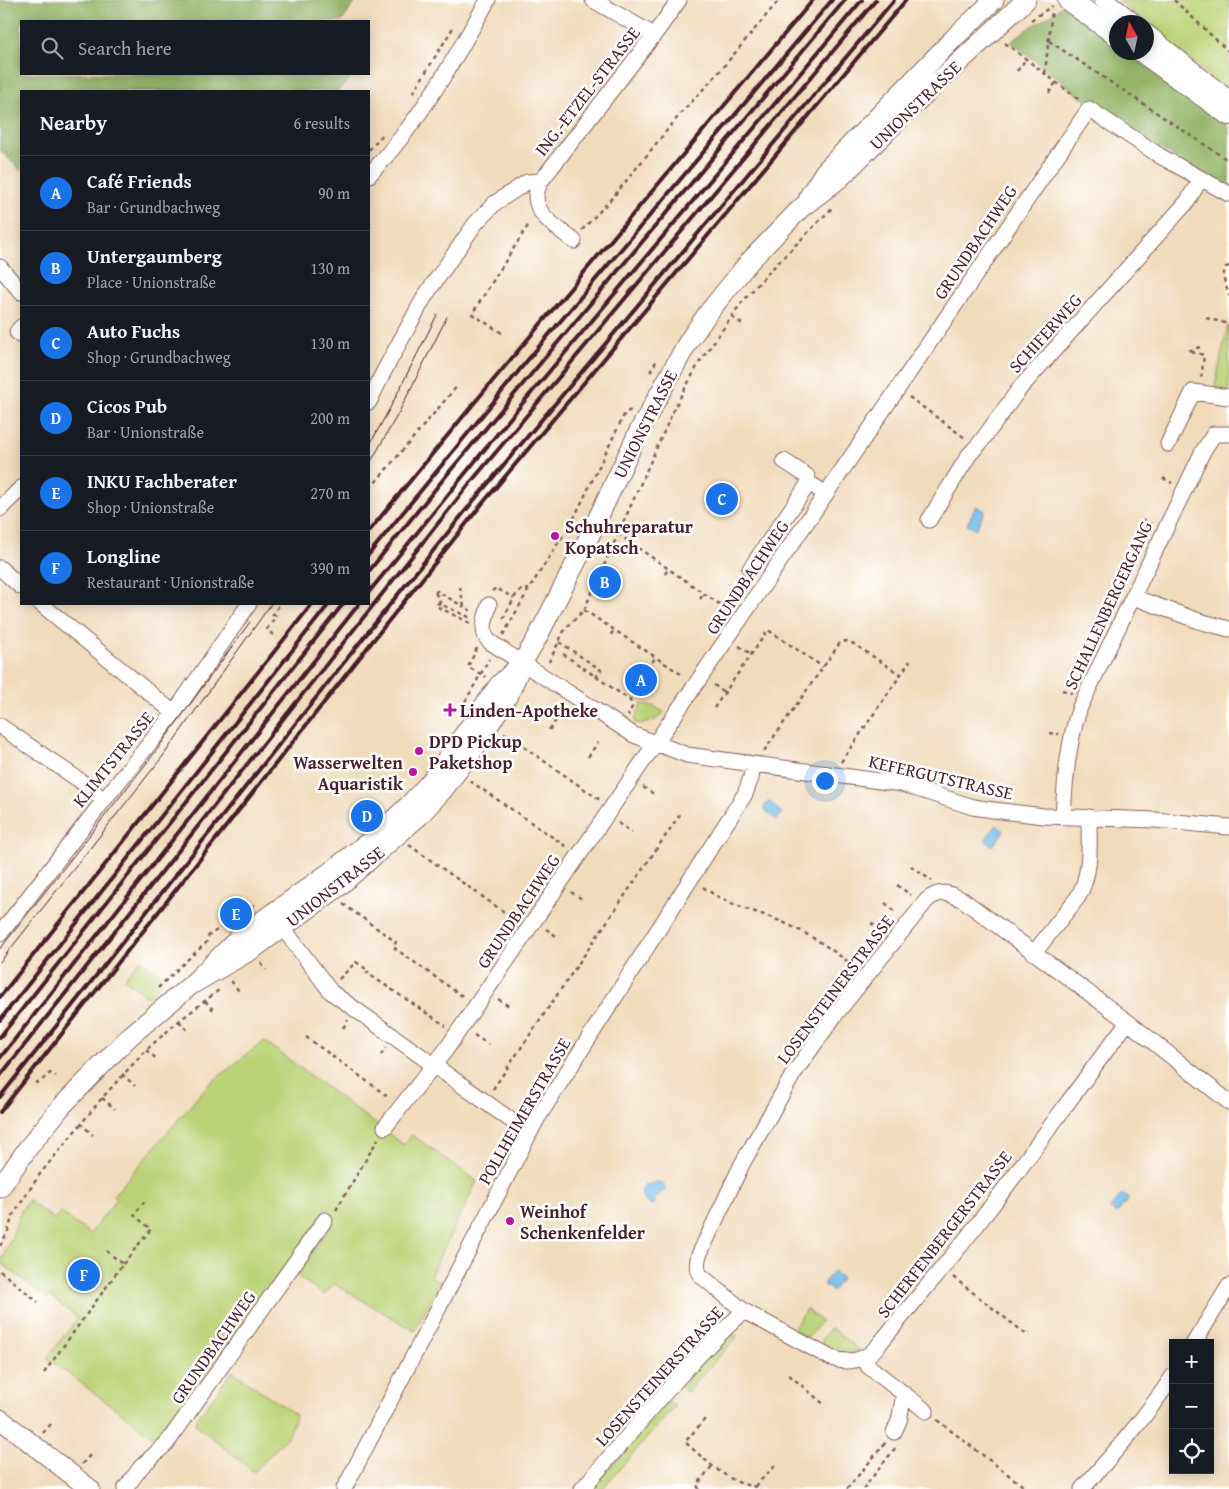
<!DOCTYPE html>
<meta charset="utf-8">
<style>
body{margin:0;font-family:"Gentium Book Plus",serif;background:#20242c;color:#f1f3f6}
.controls{position:absolute;right:15px;bottom:15px;display:grid;overflow:hidden;border-radius:0px;box-shadow:0 2px 12px #0003}
.controls button{width:45px;height:45px;display:grid;place-items:center;padding:0;border:0;border-bottom:1px solid #363941;background:#171b24;color:#f1f3f6;font:25px sans-serif}
.compass{position:absolute;left:1109px;top:15px;width:45px;height:45px;border-radius:50%;background:#171b24;box-shadow:0 2px 12px #0003;rotate:351deg}
.you{position:absolute;left:824px;top:780px;width:18px;height:18px;margin:-12px;border:4px solid #fff;border-radius:50%;background:#1a73e8;box-shadow:0 0 0 8px #1a73e833}
.badge{display:grid;place-items:center;width:32px;height:32px;border-radius:50%;background:#1a73e8;color:#fff;font-size:16px;font-weight:700}
.pin{position:absolute;translate:-50% -50%;border:2px solid #fff;box-shadow:0 1px 5px #0006}
.list{margin:0;padding:0;list-style:none}
h2{display:flex;justify-content:space-between;align-items:center;height:65px;margin:0;padding:0 20px;font-size:21px}
h2 small{font-size:16px;font-weight:400;color:#9ea1a6}
.list li{display:grid;grid-template-columns:32px 1fr auto;gap:15px;align-items:center;box-sizing:border-box;height:75px;padding:0 20px;border-top:1px solid #363941}
.list b{display:block;font-size:19px;white-space:nowrap}
.list p{margin:0;font-size:16px;white-space:nowrap;color:#9ea1a6}
.list em{font-size:16px;font-style:normal;color:#9ea1a6}
.icon{flex:none;width:28px;height:28px;fill:none;stroke:currentColor;stroke-width:2;stroke-linecap:round;stroke-linejoin:round}
.map{position:relative;flex:none;width:1229px;height:1489px;overflow:hidden}
.search{position:absolute;background:#171b24;box-shadow:0 2px 12px #0003;left:20px;top:20px;width:350px;height:55px;display:flex;align-items:center;gap:12px;box-sizing:border-box;padding:0 18px;border-radius:0px;color:#9ea1a6;font-size:19px}
.panel{position:absolute;background:#171b24;box-shadow:0 2px 12px #0003;left:20px;top:90px;width:350px;height:515px;border-radius:0px}
.map>svg:first-child{display:block}
</style>
<div class="map">
<svg width="1229" height="1489" viewBox="0 0 1229 1489">
<rect width="100%" height="100%" fill="#fff"/>
<filter id="ink" filterUnits="userSpaceOnUse"><feTurbulence type="fractalNoise" baseFrequency=".02" numOctaves="2"/><feDisplacementMap in="SourceGraphic" scale="10" xChannelSelector="R" yChannelSelector="G"/><feConvolveMatrix kernelMatrix="1 2 1 2 8 2 1 2 1" color-interpolation-filters="sRGB"/></filter>
<filter id="wash" filterUnits="userSpaceOnUse"><feTurbulence type="fractalNoise" baseFrequency=".0096" numOctaves="4" result="noise"/><feDisplacementMap in="SourceGraphic" scale="20" xChannelSelector="R" yChannelSelector="G"/><feGaussianBlur stdDeviation="1.12" result="paint"/><feColorMatrix in="noise" values="0 0 0 0 0 0 0 0 0 0 0 0 0 0 0 0 0 1.4 0 .05"/><feComposite in="paint" operator="in"/></filter>
<g filter="url(#wash)">
<rect width="100%" height="100%" fill="#f0dcbb"/>
<!-- green -->
<path fill="#bbd276" stroke="#827850" d="M1118,0H1229V92L1147,24L1146,22H1144Z
M1228,325L1229,326V392L1214,390Z
M642,704L653,706L664,712C657,721 646,725 635,723V718Z
M140,960C148,967 159,971 166,979L147,997L124,979Z
M264,1041L404,1145L412,1135L477,1181L430,1276L440,1282L415,1331L334,1284L324,1295L297,1276L333,1221L323,1214L158,1440L47,1358L78,1318L50,1296L47,1298L0,1262L6,1253L4,1251L11,1239L20,1213L28,1200L54,1220L60,1212L90,1234L117,1199L113,1196L208,1085Z
M806,1309L821,1321L811,1335L805,1337L795,1331L794,1328Z
M831,1328L861,1351C844,1356 838,1354 823,1345L822,1339Z
M733,1333L737,1337L687,1392L681,1387L723,1340Z
M232,1371L296,1415L287,1437L254,1472L194,1423Z
M668,1401L675,1406L602,1489H591Z"/>
<!-- forest -->
<path fill="#94b467" stroke="#6f6a49" d="M0,0H357L342,21H21V74H354L338,91H21V171L0,150Z
M1063,5L1116,44V52L1128,53L1229,126V187L1164,151L1082,98L1011,42C1026,27 1047,20 1063,5Z"/>
<!-- water -->
<path fill="#6ebae8" stroke="#5c6c8a" d="M976,506L985,511L976,529L967,524Z
M769,801L782,813L776,820L763,808Z
M996,825L1004,831L993,846L985,840Z
M656,1182L663,1184L665,1190L656,1197L655,1204L650,1205L643,1199L641,1192L644,1186Z
M1122,1194L1129,1199L1116,1214L1110,1208Z
M833,1271L842,1278L832,1291L823,1284Z"/>
</g>
<g filter="url(#ink)">
<g fill="none" stroke-linecap="round" stroke-linejoin="round">
<defs>
<path id="minor" d="M593,0L654,35
M369,175C418,124 453,62 488,0
M574,241C560,229 536,217 536,196C536,191 539,186 541,181L654,35L679,0
M0,267L21,292
M21,327L17,332L21,336
M369,402L384,371L425,296L475,224L495,203L527,182L541,181
M1168,444L1193,392L1229,397
M784,461L807,476L809,483
M0,509L21,488
M929,520L969,455L980,443L1020,388L1187,202L1200,180
M0,568L21,587
M750,569L809,483L826,494
M1133,597L1199,621L1229,629
M41,604L174,713
M489,605C486,618 479,632 490,642L634,735L687,755L902,784L973,807L993,810L1044,816L1155,820L1229,827
M0,726L79,780L104,800
M1063,816C1065,780 1068,742 1080,707L1203,451L1214,434H1229
M283,928L331,992L529,1133
M0,934L104,800L174,713L249,604
M1034,953L1078,897C1092,872 1089,845 1089,817
M385,1127L445,1051L1089,109L1160,156L1229,194
M744,1311L831,1358C848,1364 865,1361 877,1347C912,1303 949,1262 983,1217C1033,1153 1078,1086 1128,1022
M1194,1343L1229,1286
M866,1356L868,1366L926,1411
M894,1432L899,1421L904,1394
M125,1489L141,1467L167,1443L325,1220
M344,1489L537,1119L745,794L751,778L753,764
M582,1489C635,1429 685,1365 744,1311L700,1275C696,1268 697,1263 699,1255L742,1164L794,1073L835,1015L927,900C940,889 949,893 963,900L1128,1022L1229,1102
M1082,1489C1116,1451 1145,1418 1173,1376"/>
<path id="major" d="M1104,0L1132,22
M1146,34L1229,101
M809,196L825,171L956,36L994,0
M191,985L253,949L337,888L419,816L443,790L474,749L510,692L522,663L537,638L589,537L639,431L688,342L708,313L749,262L801,208L839,179L910,108L1026,0
M0,1188L28,1148L61,1107L130,1036L191,985L242,935L330,872L376,836L408,806L431,781L499,685L517,668
M0,1419L90,1489"/>
<path id="highway" d="M1069,0L1116,34
M1143,52L1229,114"/>
</defs>
<!-- minor casing -->
<use href="#minor" stroke="#84615d" stroke-width="17"/>
<!-- major casing -->
<use href="#major" stroke="#84615d" stroke-width="21"/>
<!-- highway casing -->
<use href="#highway" stroke="#84615d" stroke-width="24"/>
<!-- path -->
<path stroke="#84615d" stroke-width="2.5" stroke-dasharray="4 4" stroke-linecap="butt" d="M1174,0L1229,52
M1031,20L1052,6
M1049,41L1229,161
M1005,43L1078,99
M1017,71L1026,59
M1045,73L1052,9
M413,93L454,26
M1049,93L1056,82
M369,150L383,134
M582,230L614,196L681,113L720,71L779,0
M1229,266L1226,267L1223,276L1229,296
M732,317L745,326
M1206,318L1229,324
M502,333L472,314L529,224
M1200,347L1188,351L1204,355L1201,380
M650,372L657,360
M909,397L965,438
M1163,478L1172,483
M369,487L374,484L458,385
M1143,520L1152,524
M618,534L728,610
M1124,561L1133,565
M665,574L668,569
M460,587L464,607L473,612
M492,591L496,588L514,598
M435,593L437,591L464,607
M435,593L439,598L440,603
M700,599L704,593
M1105,601L1114,605
M584,610L684,676
M273,614L276,616L267,629L274,636
M272,616L280,604
M503,619L518,591L529,589
M470,623L436,606L438,603L469,617H472
M503,635L529,589L574,518L625,413L631,410
M611,635L614,629
M559,642L601,670L596,677
M739,646L751,654
M477,648L468,667L486,677
M1082,649L1091,653
M563,654L630,700L632,707L628,716
M549,662L565,629L584,610L675,407L699,363L742,302L768,273L833,207
M652,662L656,657
M714,685L725,693
M1062,690L1072,693
M465,702L489,659
M714,708L768,630L823,667
M549,730L559,716
M504,733L600,800
M1049,733L1059,734
M764,751L840,643L846,641L854,644L901,675
M588,757L598,742
M841,762L910,661
M470,781L567,847
M643,787L654,794
M618,823L632,832
M409,845L517,921
M911,866L932,881
M897,885L911,895
M703,887C727,905 753,910 780,921C808,933 832,949 856,968
M571,892L582,899
M885,903L897,913
M343,904L396,942L393,947L465,998
M871,923L884,933
M546,929L559,938
M261,963L266,970
M339,979L356,962L369,971L367,973L446,1026
M231,981L239,991
M158,988L185,962L206,943L207,937L250,906L254,905
M498,999L509,1006
M205,1001L214,1011
M179,1021L188,1031
M343,1028L348,1020
M474,1035L488,1044
M306,1037L390,1098
M146,1050L158,1060
M381,1055L386,1048
M122,1074L135,1086
M35,1083L41,1081L50,1073L56,1076
M493,1089L681,813
M102,1098L115,1109
M80,1123L93,1135
M336,1210L378,1139
M0,1246L8,1231L13,1215L40,1174L102,1098L146,1050L179,1021L219,990
M123,1264L151,1229L134,1215L144,1202
M0,1271L38,1302
M953,1277L1027,1335L1029,1333
M44,1373L123,1264L104,1249
M789,1375L825,1405
M705,1419L685,1442C702,1457 718,1473 738,1482C746,1486 753,1485 760,1489
M937,1420L1027,1489
M43,1433L51,1424
M82,1464L91,1454
M755,1486L776,1465
M699,1489L697,1485L712,1466
M847,1489L886,1442
M863,1489L896,1447"/>
<!-- minor -->
<use href="#minor" stroke="#fff" stroke-width="15"/>
<!-- major -->
<use href="#major" stroke="#fff" stroke-width="19"/>
<!-- highway -->
<use href="#highway" stroke="#fff" stroke-width="22"/>
<!-- tram -->
<path stroke="#4a1f2b" stroke-width="1" d="M369,446L390,408L437,315
M369,465L398,414L447,317
M0,949L156,751L250,622
M0,962L163,756L271,604"/>
<!-- rail -->
<path stroke="#4a1f2b" stroke-width="4" d="M369,531L475,402L813,0
M369,554L531,356L832,0
M369,571L450,471L845,0
M369,592L511,417L862,0
M0,997L312,604
M0,1020L329,604
M0,1037L343,604
M0,1058L359,604
M0,1076L470,483L876,0
M0,1097L395,598L475,499L894,0
M0,1112L383,628L482,504L906,0"/>
</g>
</g>
<!-- markers -->
<g fill="#b5179e" stroke="#fff" stroke-width="2">
<circle cx="555" cy="536" r="5"/>
<path d="M447.5 702.5h5v5h5v5h-5v5h-5v-5h-5v-5h5z"/>
<circle cx="419" cy="751" r="5"/>
<circle cx="413" cy="772" r="5"/>
<circle cx="510" cy="1221" r="5"/>
</g>
<g text-anchor="middle" dominant-baseline="central" stroke-width="5" stroke-linejoin="round" paint-order="stroke">
<!-- street labels -->
<g font-size="18" fill="#4a1f2b" stroke="#fff">
<text transform="translate(587 91) rotate(-52)">ING.-ETZEL-STRASSE</text>
<text transform="translate(915 105) rotate(-44)">UNIONSTRASSE</text>
<text transform="translate(975 242) rotate(-56)">GRUNDBACHWEG</text>
<text transform="translate(1045 333) rotate(-48)">SCHIFERWEG</text>
<text transform="translate(645 424) rotate(-63)">UNIONSTRASSE</text>
<text transform="translate(747 577) rotate(-56)">GRUNDBACHWEG</text>
<text transform="translate(1108 605) rotate(-65)">SCHALLENBERGERGANG</text>
<text transform="translate(113 759) rotate(-51)">KLIMTSTRASSE</text>
<text transform="translate(941 777) rotate(13)">KEFERGUTSTRASSE</text>
<text transform="translate(335 886) rotate(-38)">UNIONSTRASSE</text>
<text transform="translate(518 911) rotate(-56)">GRUNDBACHWEG</text>
<text transform="translate(835 989) rotate(-53)">LOSENSTEINERSTRASSE</text>
<text transform="translate(524 1111) rotate(-60)">POLLHEIMERSTRASSE</text>
<text transform="translate(944 1234) rotate(-52)">SCHERFENBERGERSTRASSE</text>
<text transform="translate(213 1347) rotate(-55)">GRUNDBACHWEG</text>
<text transform="translate(659 1376) rotate(-48)">LOSENSTEINERSTRASSE</text>
</g>
<!-- poi labels -->
<g font-size="18" font-weight="bold" fill="#4a1f2b" stroke="#fff" text-anchor="start">
<text x="565" y="526">Schuhreparatur<tspan x="565" dy="21">Kopatsch</tspan></text>
<text x="460" y="710">Linden-Apotheke</text>
<text x="429" y="741">DPD Pickup<tspan x="429" dy="21">Paketshop</tspan></text>
<text x="403" y="762" text-anchor="end">Wasserwelten<tspan x="403" dy="21">Aquaristik</tspan></text>
<text x="520" y="1211">Weinhof<tspan x="520" dy="21">Schenkenfelder</tspan></text>
</g>
</g>
</svg>
<div class="controls">
<button>+</button>
<button>−</button>
<button><svg class="icon" aria-label="locate" viewBox="0 0 24 24"><circle cx="12" cy="12" r="6"/><path d="M12 2v4M12 18v4M2 12h4M18 12h4"/></svg></button>
</div>
<svg class="compass" viewBox="-18 -18 36 36"><path d="M0-13l5 13h-10z" fill="#e53935"/><path d="M0 13l5-13h-10z" fill="#9ea1a6"/></svg>
<div class="you"></div>
<div class="pin badge" style="left:641px;top:680px">A</div>
<div class="pin badge" style="left:605px;top:582px">B</div>
<div class="pin badge" style="left:722px;top:499px">C</div>
<div class="pin badge" style="left:367px;top:816px">D</div>
<div class="pin badge" style="left:236px;top:914px">E</div>
<div class="pin badge" style="left:84px;top:1275px">F</div>
<div class="search"><svg class="icon" aria-label="search" viewBox="0 0 24 24"><circle cx="10" cy="10" r="6"/><path d="M15 15l6 6"/></svg>Search here</div>
<section class="panel">
<h2>Nearby<small>6 results</small></h2>
<ul class="list">
<li><span class="badge">A</span><div><b>Café Friends</b><p>Bar · Grundbachweg</p></div><em>90 m</em></li>
<li><span class="badge">B</span><div><b>Untergaumberg</b><p>Place · Unionstraße</p></div><em>130 m</em></li>
<li><span class="badge">C</span><div><b>Auto Fuchs</b><p>Shop · Grundbachweg</p></div><em>130 m</em></li>
<li><span class="badge">D</span><div><b>Cicos Pub</b><p>Bar · Unionstraße</p></div><em>200 m</em></li>
<li><span class="badge">E</span><div><b>INKU Fachberater</b><p>Shop · Unionstraße</p></div><em>270 m</em></li>
<li><span class="badge">F</span><div><b>Longline</b><p>Restaurant · Unionstraße</p></div><em>390 m</em></li>
</ul>
</section>
</div>
